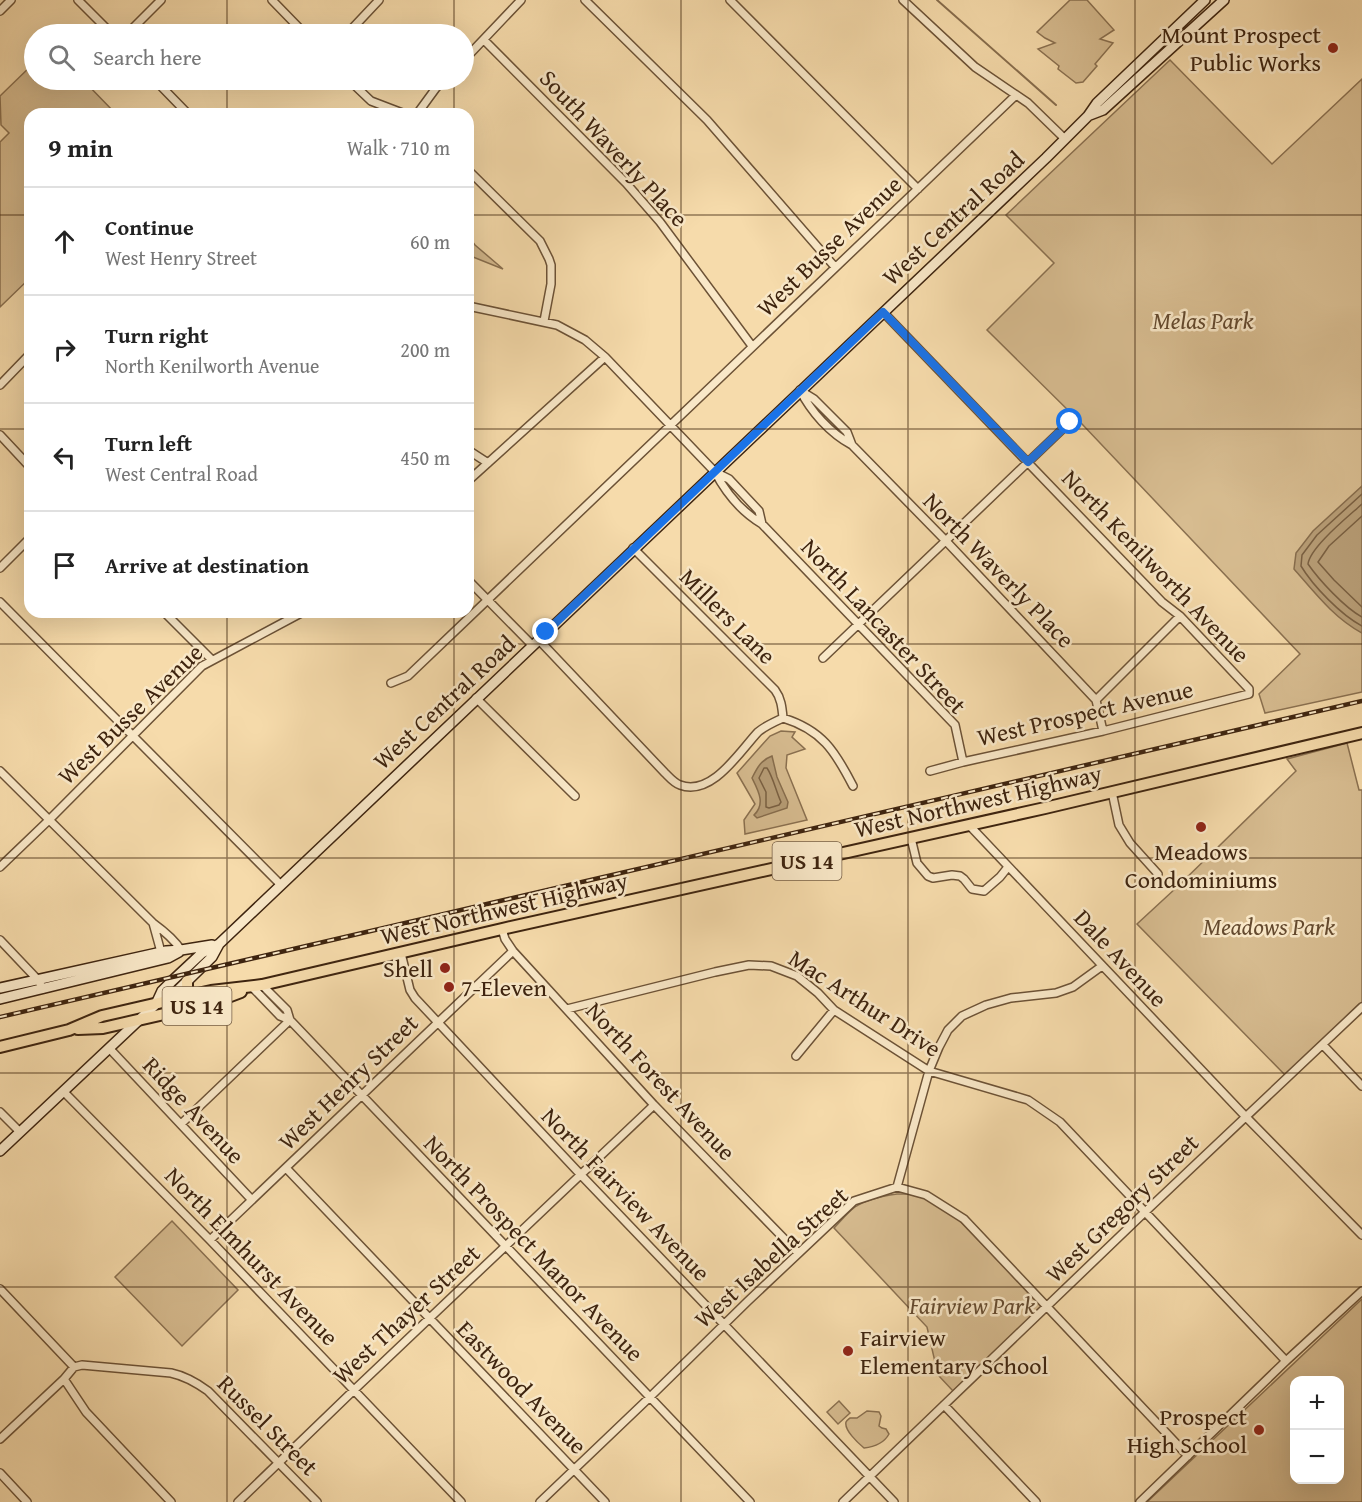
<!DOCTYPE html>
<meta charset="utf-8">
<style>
body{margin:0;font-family:"Gentium Book Plus",serif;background:#f6f6f6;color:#222}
.controls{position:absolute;right:18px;bottom:18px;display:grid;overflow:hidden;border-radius:12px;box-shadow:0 6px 24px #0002}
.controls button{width:54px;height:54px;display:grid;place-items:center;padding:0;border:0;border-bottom:2px solid #e0e0e0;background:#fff;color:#222;font:30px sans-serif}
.stop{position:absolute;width:18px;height:18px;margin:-14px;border:4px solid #1a73e8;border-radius:50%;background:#fff}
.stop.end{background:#1a73e8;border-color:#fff;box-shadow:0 2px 6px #0008}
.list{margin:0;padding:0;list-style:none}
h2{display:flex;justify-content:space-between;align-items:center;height:78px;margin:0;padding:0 24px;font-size:26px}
h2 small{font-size:20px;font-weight:400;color:#767676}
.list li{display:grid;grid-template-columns:39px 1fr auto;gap:18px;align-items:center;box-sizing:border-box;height:108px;padding:0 24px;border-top:2px solid #e0e0e0}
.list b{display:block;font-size:22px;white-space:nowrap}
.list p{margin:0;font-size:20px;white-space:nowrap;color:#767676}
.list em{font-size:20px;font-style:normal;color:#767676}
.icon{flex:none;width:33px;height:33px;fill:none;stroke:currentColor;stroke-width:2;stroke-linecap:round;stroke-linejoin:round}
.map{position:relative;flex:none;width:1362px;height:1502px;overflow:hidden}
.search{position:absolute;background:#fff;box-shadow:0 6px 24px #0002;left:24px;top:24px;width:450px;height:66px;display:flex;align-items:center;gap:15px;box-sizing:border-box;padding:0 21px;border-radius:33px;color:#767676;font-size:22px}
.panel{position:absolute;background:#fff;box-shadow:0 6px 24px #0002;left:24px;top:108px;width:450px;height:510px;border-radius:18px}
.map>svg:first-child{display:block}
</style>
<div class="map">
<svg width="1362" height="1502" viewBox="0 0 1362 1502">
<rect width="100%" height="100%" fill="#f6dbab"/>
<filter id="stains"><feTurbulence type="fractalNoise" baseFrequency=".00333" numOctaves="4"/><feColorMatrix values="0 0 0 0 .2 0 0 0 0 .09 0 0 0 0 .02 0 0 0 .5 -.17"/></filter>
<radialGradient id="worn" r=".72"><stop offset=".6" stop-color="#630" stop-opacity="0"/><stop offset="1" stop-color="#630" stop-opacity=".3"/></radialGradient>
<!-- green -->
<path fill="#d7bc90" stroke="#8a7050" stroke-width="1.5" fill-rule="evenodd" d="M1070,0H1087L1114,30L1100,39L1113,43L1095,64L1097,66L1083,82L1076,83L1058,69L1059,66L1038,49L1055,43L1045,38L1037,32Z
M1170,60L1272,164L1362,79V692L1265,713L1259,694L1300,654L1082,424L987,330L1054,263L1006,215Z
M34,63V80H83L116,114H30V278L0,307V142L9,133L1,125L0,96Z
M468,236L475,245L503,269L468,255Z
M781,731L795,732L792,737L805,749L787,755L786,768L807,820L745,834L744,820L755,804L737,773L770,736Z
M1347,743L1359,790H1362V1002L1285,1075L1137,924L1176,888L1296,771L1287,759Z
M897,1194H909L924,1198L932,1201L953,1214L1040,1304V1309L953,1391L938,1375L927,1327L834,1228C841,1221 847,1213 855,1207C867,1199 883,1196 897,1194Z
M172,1221L238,1290L182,1346L115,1277Z
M1362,1299V1502H1147ZM1340,1380V1480H1294V1380Z
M839,1401L850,1413L838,1424L827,1412Z
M867,1411L879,1412L881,1416L879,1426L882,1428L886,1429L889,1434C884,1443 874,1447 864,1448C858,1443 844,1430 846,1422C847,1420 849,1419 850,1418H857Z"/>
<!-- water -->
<path fill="#b79d76" stroke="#876d4d" stroke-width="1.5" d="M1362,486V633C1334,618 1315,593 1294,569L1296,553L1313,531Z
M772,756L777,777L788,802L787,808L757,818L754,815C766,804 758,790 752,778C757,768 761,760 772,756Z"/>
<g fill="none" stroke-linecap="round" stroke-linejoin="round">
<!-- shore -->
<path stroke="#7a6042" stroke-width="1.5" d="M1362,494L1317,535L1302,555L1301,566C1313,586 1341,615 1362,626
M1362,504C1349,516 1310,547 1308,564C1319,580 1345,608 1362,617
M1362,516L1329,546L1318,562L1334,580L1362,607
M764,768H767C773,777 776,791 781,802L779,805L769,808L766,807V792L759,778Z"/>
<!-- stream -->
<path stroke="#876d4d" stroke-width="2" d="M937,0L1056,105"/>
<defs>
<path id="street" d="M78,0L112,34
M272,0L305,34
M585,0L707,120L835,267
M730,0L918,189
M903,0L975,67L1028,103L1065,139
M0,11L11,0
M127,34L161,0
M347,34L379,0
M484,40L626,183L660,222L752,346
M464,60L521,0
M155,80L188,114
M349,80L371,101L405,114
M417,114L436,88L444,80
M468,170L540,241L549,259L551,265V284L544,321
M468,306L557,325L585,340L605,357L715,472L729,479L759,511L762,524
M883,312L1162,602L1180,616L1249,689V694L1103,731L963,762L930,771
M0,385L30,354
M800,390C811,412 830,433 852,445L945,540L1096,700L1103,731
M801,391L814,399L847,432L852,445
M0,435L30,467
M468,450L488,463
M715,472C726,493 742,512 762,524L955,725L963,762
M468,481L605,357
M633,548L775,690C781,698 782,707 783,718
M0,568L30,538
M468,580L532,645
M0,602L280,884
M164,612L212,660
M538,639L665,773C669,777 674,783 680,785C712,797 740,751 758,732C765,726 774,722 783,718C822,730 835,751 853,786
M823,658L1070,422
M391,683L408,676L1016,95
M476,698L575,796
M1096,700L1180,616
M0,771L153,923C164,931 174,939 181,950
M1112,792L1119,825L1130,843L1158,874
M969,825L1246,1117L1362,1235
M911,838L917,863L928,876L933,878L952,875L960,876L964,879L972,889L984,891L1000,877L1008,867
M0,867L49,820L202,666L303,612
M153,923L161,952
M502,929L505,939L513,951L654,1105L798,1253
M0,940L38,980L43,989
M401,953L410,990L415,998L581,1175L894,1502
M262,985L287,1010L290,1020
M252,987L280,1016L290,1020L750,1502
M567,1009L715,972L749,965L771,966L797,976L818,993L834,1010L929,1071L1028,1100L1060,1122L1286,1361
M1323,1045L1362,1086
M109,1048L251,1199
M796,1056L834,1010
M63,1091L210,1240L461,1502
M0,1112L20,1132
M181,1124L290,1020
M286,1168L605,1502
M897,1187L926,1195L964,1219L1188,1456
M210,1240L513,951
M0,1289L74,1367
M64,1379L86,1412L171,1502
M944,1405L1036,1502
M0,1439L64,1379L74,1367L82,1365L171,1373C185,1376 197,1383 208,1391L317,1502
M0,1473L27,1502
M238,1502L354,1390L654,1105
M540,1502L650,1397L748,1301L854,1201L897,1187L929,1071L939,1047L948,1030L962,1016L986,1005L1011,998L1056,993L1073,987L1102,966
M843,1502L1145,1212L1362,1007
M1140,1502L1286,1361L1362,1291"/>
<path id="secondary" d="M1090,115L1103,110L1224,0
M0,988L166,951L181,950L212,945
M0,999L168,958L179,952
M156,1004L162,991L171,982L202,953L219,944L1046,158L1088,116L1097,103L1205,0
M0,1151L156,1004L173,995L212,957L219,944"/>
<path id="primary" d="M187,981V990L193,995
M78,1029L103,1028L212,1003L241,992
M0,1047L69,1030L102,1016L193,995L211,991L262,985L502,929L1045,808L1362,733"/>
</defs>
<!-- street casing -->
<use href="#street" stroke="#6c5236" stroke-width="10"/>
<!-- secondary casing -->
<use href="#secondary" stroke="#3e240f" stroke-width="12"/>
<!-- primary casing -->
<use href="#primary" stroke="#3e240f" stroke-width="14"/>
<!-- street -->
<use href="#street" stroke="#f9e8c8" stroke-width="7"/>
<!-- secondary -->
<use href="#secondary" stroke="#f9e8c8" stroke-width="9"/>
<!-- primary -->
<use href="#primary" stroke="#f6dbab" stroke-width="10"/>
<defs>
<path id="rail" d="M0,1017L1362,701"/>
</defs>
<!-- rail casing -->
<use href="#rail" stroke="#3e240f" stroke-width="4.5"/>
<!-- rail -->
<use href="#rail" stroke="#f9e8c8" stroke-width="2" stroke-dasharray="7" stroke-linecap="butt"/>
</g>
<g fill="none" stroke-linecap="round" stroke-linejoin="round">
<!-- route -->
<path stroke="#1a73e8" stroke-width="8" d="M546,632L883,312L1028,462L1070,422"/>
</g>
<!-- grid -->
<path fill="none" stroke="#3e240f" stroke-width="1.5" stroke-opacity="0.55" d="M227,0V34M454,0V34M681,0V1502M908,0V1502M1135,0V1502M227,80V114M454,80V114M0,215H30M468,215H1362M0,429H30M468,429H1362M227,612V1502M454,612V1502M0,644H1362M0,858H1362M0,1073H1362M0,1287H1362"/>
<!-- markers -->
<g fill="#8f2418" stroke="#f9e8c8" stroke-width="2">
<circle cx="1333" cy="48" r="6"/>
<circle cx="1201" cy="827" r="6"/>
<circle cx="445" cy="968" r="6"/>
<circle cx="449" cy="987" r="6"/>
<circle cx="848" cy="1351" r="6"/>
<circle cx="1259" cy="1430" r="6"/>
</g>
<g text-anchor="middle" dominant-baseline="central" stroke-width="5" stroke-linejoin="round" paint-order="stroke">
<!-- shield labels -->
<g fill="#f9e8c8" stroke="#765f46" stroke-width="1.5">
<rect x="772.5" y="842" width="69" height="38" rx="4.5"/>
<rect x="162.5" y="987" width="69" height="38" rx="4.5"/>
</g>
<g font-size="22" font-weight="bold" fill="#3e240f">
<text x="807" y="861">US 14</text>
<text x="197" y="1006">US 14</text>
</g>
<!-- poi labels -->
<g font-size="24" fill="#3e240f" stroke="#f9e8c8" text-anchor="end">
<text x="1321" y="34">Mount Prospect<tspan x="1321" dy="28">Public Works</tspan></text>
<text x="1201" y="851" text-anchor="middle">Meadows<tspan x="1201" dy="28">Condominiums</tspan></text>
<text x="433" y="968">Shell</text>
<text x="461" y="987" text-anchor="start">7-Eleven</text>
<text x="860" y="1337" text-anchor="start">Fairview<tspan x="860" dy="28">Elementary School</tspan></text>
<text x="1247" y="1416">Prospect<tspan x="1247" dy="28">High School</tspan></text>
</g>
<!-- street labels -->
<g font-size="24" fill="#3e240f" stroke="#f9e8c8">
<text transform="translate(614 148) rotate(47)">South Waverly Place</text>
<text transform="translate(953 218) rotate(-43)">West Central Road</text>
<text transform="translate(829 246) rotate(-44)">West Busse Avenue</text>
<text transform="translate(1156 566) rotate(46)">North Kenilworth Avenue</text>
<text transform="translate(999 570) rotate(46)">North Waverly Place</text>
<text transform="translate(728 616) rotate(45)">Millers Lane</text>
<text transform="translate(884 626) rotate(47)">North Lancaster Street</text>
<text transform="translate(444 702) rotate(-43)">West Central Road</text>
<text transform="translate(1085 713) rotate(-13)">West Prospect Avenue</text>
<text transform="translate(130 714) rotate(-44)">West Busse Avenue</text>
<text transform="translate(978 801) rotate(-13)">West Northwest Highway</text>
<text transform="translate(504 908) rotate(-13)">West Northwest Highway</text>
<text transform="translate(1121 958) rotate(47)">Dale Avenue</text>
<text transform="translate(865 1003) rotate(33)">Mac Arthur Drive</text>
<text transform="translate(661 1081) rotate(47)">North Forest Avenue</text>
<text transform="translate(348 1082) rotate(-44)">West Henry Street</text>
<text transform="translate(194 1110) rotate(47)">Ridge Avenue</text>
<text transform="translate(626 1194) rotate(46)">North Fairview Avenue</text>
<text transform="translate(1122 1208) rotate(-44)">West Gregory Street</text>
<text transform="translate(534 1248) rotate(46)">North Prospect Manor Avenue</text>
<text transform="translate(252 1256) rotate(46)">North Elmhurst Avenue</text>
<text transform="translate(771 1257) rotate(-42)">West Isabella Street</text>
<text transform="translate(406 1314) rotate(-43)">West Thayer Street</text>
<text transform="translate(522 1387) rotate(46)">Eastwood Avenue</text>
<text transform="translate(268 1425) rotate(45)">Russel Street</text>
</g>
<!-- park labels -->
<g font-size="24" font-style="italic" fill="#644a2f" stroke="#f9e8c8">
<text x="1203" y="320">Melas Park</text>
<text x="1269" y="926">Meadows Park</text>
<text x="972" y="1305">Fairview Park</text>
</g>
</g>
<rect width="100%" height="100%" filter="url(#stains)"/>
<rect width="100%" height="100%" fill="url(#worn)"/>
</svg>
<div class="controls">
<button>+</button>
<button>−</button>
</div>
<div class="stop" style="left:1070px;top:422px"></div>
<div class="stop end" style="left:546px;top:632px"></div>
<div class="search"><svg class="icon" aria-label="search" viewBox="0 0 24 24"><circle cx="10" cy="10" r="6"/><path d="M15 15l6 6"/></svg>Search here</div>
<section class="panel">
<h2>9 min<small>Walk · 710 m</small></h2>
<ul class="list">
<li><svg class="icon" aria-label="ahead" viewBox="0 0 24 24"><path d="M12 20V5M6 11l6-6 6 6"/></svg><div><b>Continue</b><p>West Henry Street</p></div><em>60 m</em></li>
<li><svg class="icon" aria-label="right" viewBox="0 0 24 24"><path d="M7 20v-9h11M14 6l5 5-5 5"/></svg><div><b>Turn right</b><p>North Kenilworth Avenue</p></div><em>200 m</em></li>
<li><svg class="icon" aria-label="left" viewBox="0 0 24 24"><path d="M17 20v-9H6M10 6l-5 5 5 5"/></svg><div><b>Turn left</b><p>West Central Road</p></div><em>450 m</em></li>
<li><svg class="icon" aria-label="arrive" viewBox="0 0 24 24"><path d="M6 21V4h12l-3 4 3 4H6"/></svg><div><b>Arrive at destination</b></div></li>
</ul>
</section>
</div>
